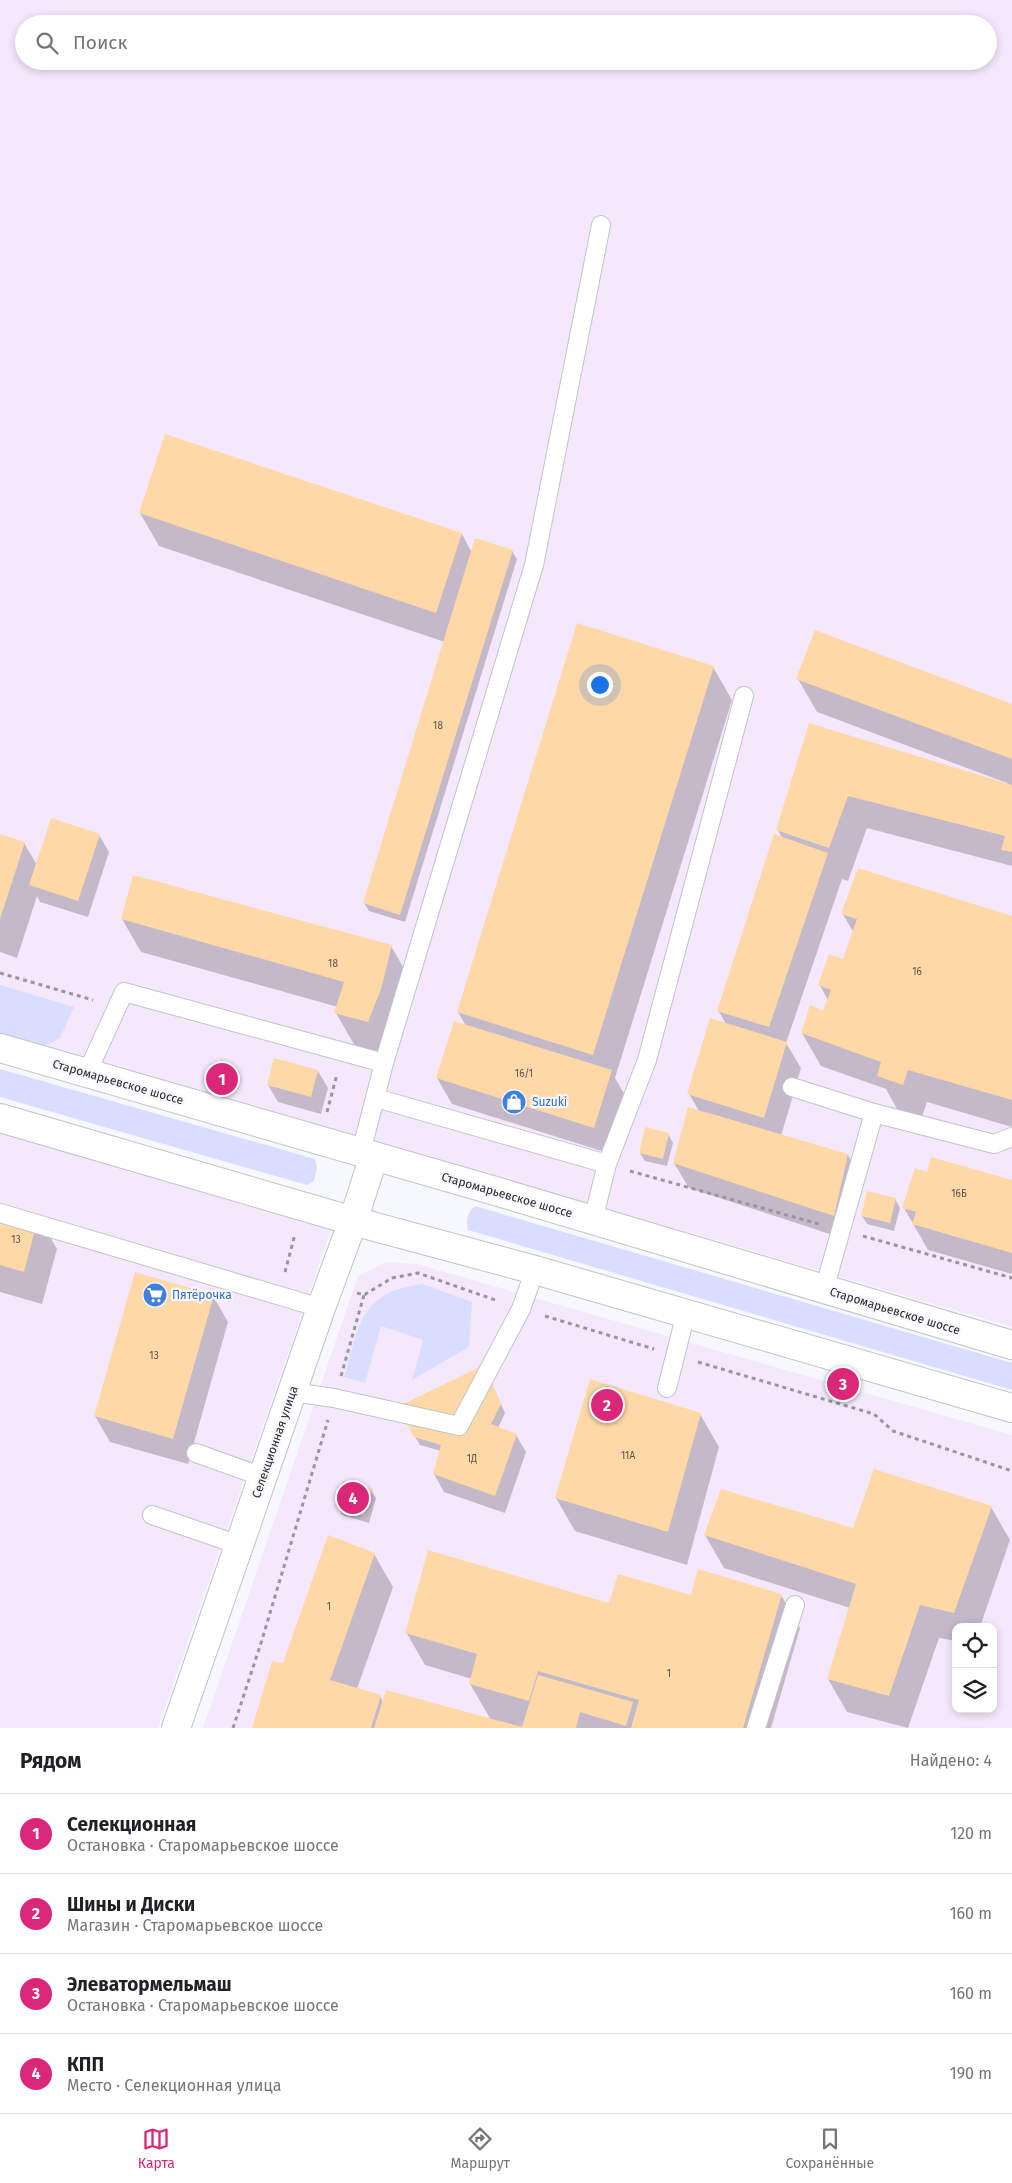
<!DOCTYPE html>
<html lang="ru">
<meta charset="utf-8">
<style>
body{margin:0;font-family:"Fira Sans",sans-serif;background:#f2f2f2;color:#202124}
.controls{position:absolute;right:15px;bottom:15px;display:grid;overflow:hidden;border-radius:10px;box-shadow:0 2px 8px #0003}
.controls button{width:45px;height:45px;display:grid;place-items:center;padding:0;border:0;border-bottom:1px solid #e0e0e0;background:#fff;color:#202124;font:25px sans-serif}
.you{position:absolute;left:599px;top:684px;width:18px;height:18px;margin:-12px;border:4px solid #fff;border-radius:50%;background:#1a73e8;box-shadow:0 0 0 8px #1a73e833}
.badge{display:grid;place-items:center;width:32px;height:32px;border-radius:50%;background:#db2777;color:#fff;font-size:16px;font-weight:700}
.pin{position:absolute;translate:-50% -50%;border:2px solid #fff;box-shadow:0 1px 5px #0006}
.list{margin:0;padding:0;list-style:none}
h2{display:flex;justify-content:space-between;align-items:center;height:65px;margin:0;padding:0 20px;font-size:21px}
h2 small{font-size:16px;font-weight:400;color:#757577}
.list li{display:grid;grid-template-columns:32px 1fr auto;gap:15px;align-items:center;box-sizing:border-box;height:80px;padding:0 20px;border-top:1px solid #e0e0e0}
.list b{display:block;font-size:19px;white-space:nowrap}
.list p{margin:0;font-size:16px;white-space:nowrap;color:#757577}
.list em{font-size:16px;font-style:normal;color:#757577}
.icon{flex:none;width:28px;height:28px;fill:none;stroke:currentColor;stroke-width:2;stroke-linecap:round;stroke-linejoin:round}
.map{position:relative;flex:none;width:1012px;height:1728px;overflow:hidden}
.search{position:absolute;background:#fff;box-shadow:0 2px 8px #0003;left:15px;right:15px;top:15px;height:55px;display:flex;align-items:center;gap:12px;box-sizing:border-box;padding:0 18px;border-radius:28px;color:#757577;font-size:19px}
.sheet{height:385px;background:#fff}
nav{display:flex;justify-content:space-around;align-items:center;box-sizing:border-box;height:70px;border-top:1px solid #e0e0e0;background:#fff;font-size:14px;color:#757577}
nav a{display:grid;justify-items:center;gap:2px}
nav .on{color:#db2777}
.map>svg:first-child{display:block}
</style>
<div class="map">
<svg width="1012" height="1728" viewBox="0 0 1012 1728">
<rect width="100%" height="100%" fill="#f7f7fe"/>
<!-- industrial -->
<path fill="#f6e8fc" fill-rule="evenodd" d="M0,0H1012V1327L492,1175L0,1037ZM24,24H988V61H24Z
M0,1134L331,1230L158,1728H0Z
M387,1262L417,1264L1012,1435V1728H203L358,1276ZM956,1627H993V1709H956Z"/>
<!-- green -->
<path fill="#d9ddff" d="M0,985L74,1007L60,1038L45,1046L0,1033Z
M0,1069L315,1159L317,1168L314,1181L307,1185L0,1097Z
M475,1206L1012,1363V1390L468,1230C466,1220 467,1213 475,1206Z
M423,1284L472,1302L469,1347L412,1380L423,1340L381,1326L365,1383L344,1377C360,1325 359,1292 423,1284Z"/>
<!-- shadow -->
<path fill="#0003" d="M166,436L462,534L472,553L512,551L517,559L405,922L369,911L364,903L445,642L159,546L140,513Z
M713,667L732,700L615,1078L626,1097L608,1153L452,1104L437,1078L466,1026L458,1012Z
M798,679L1012,705V866L867,828L848,881L842,879L786,1043L801,1068L781,1136L848,1155L862,1181L848,1240L689,1188L674,1163L699,1111L689,1094L726,1024L718,1010L783,839L777,829L810,725L1006,785L1007,783L817,712Z
M0,835L24,843L37,865L99,835L109,852L88,917L40,902L37,896L17,958L0,952Z
M842,913L1012,917V1127L927,1102L922,1117L897,1109L886,1089L821,1066L802,1033L824,1012L828,1000L819,984L844,961L854,933Z
M122,919L391,946L410,979L387,1055L355,1046L336,1013L338,1007L141,952Z
M318,1071L328,1088L321,1114L278,1102L268,1085Z
M668,1134L673,1143L667,1166L645,1161L640,1153Z
M1012,1182V1274L928,1250L904,1208Z
M895,1199L900,1208L894,1231L867,1224L862,1216Z
M0,1205L38,1216L57,1249L42,1304L0,1292Z
M213,1296L228,1322L188,1464L110,1442L95,1416Z
M488,1375L505,1413L498,1428L516,1435L526,1452L505,1513L444,1492L434,1474L441,1451L420,1445L398,1408Z
M700,1414L719,1447L687,1565L575,1531L556,1498Z
M371,1490L376,1498L369,1523L342,1515L337,1506Z
M991,1507L1010,1540L980,1627H956V1641L939,1638L908,1728L847,1712L828,1679L850,1608L724,1568L705,1535L854,1530Z
M374,1554L393,1587L357,1689L380,1696L383,1702L491,1720L470,1684L472,1679L425,1665L406,1632L610,1605L692,1597L781,1595L800,1628L771,1728H253L284,1665Z"/>
<!-- building -->
<path fill="#ffd8a8" d="M165,434L462,533L436,613L139,513Z
M475,538L513,550L400,915L363,903Z
M577,623L714,666L593,1055L457,1012Z
M815,630L1012,704V759L796,679Z
M809,723L1012,785V852L1001,850L1005,836L848,796L829,848L776,830Z
M51,818L100,834L78,901L29,885Z
M0,834L25,842L0,919Z
M774,834L828,853L769,1027L717,1011Z
M858,868L1012,916V1100L908,1070L903,1085L877,1076L881,1062L801,1033L810,1005L823,1011L831,990L818,985L829,954L843,959L857,919L841,914Z
M133,875L392,945L381,989L368,1022L334,1013L344,982L121,919Z
M710,1018L787,1042L764,1118L687,1094Z
M454,1021L612,1070L594,1128L436,1078Z
M274,1058L318,1070L311,1097L267,1085Z
M688,1107L848,1154L834,1216L673,1163Z
M645,1127L669,1133L663,1159L639,1153Z
M931,1157L1012,1180V1253L912,1224L916,1212L902,1208L915,1168L927,1172Z
M867,1191L896,1198L890,1223L861,1216Z
M0,1204L39,1214L24,1272L0,1265Z
M135,1272L214,1295L173,1439L94,1416Z
M484,1365L501,1404L491,1424L517,1434L495,1496L433,1474L441,1445L414,1437L397,1407Z
M590,1379L701,1413L668,1532L555,1498Z
M874,1469L992,1506L954,1613L920,1605L889,1696L827,1679L856,1584L704,1535L721,1489L853,1528Z
M343,1481L372,1489L364,1515L335,1507Z
M328,1535L375,1553L330,1680L381,1695L371,1728H252L272,1661L283,1663Z
M428,1550L609,1603L618,1574L691,1595L698,1569L782,1594L743,1728H631L639,1700L538,1671L529,1701L469,1684L477,1654L405,1633Z
M538,1675L633,1702L626,1726L580,1712L576,1728H374L386,1690L522,1727Z"/>
<g fill="none" stroke-linecap="round" stroke-linejoin="round">
<defs>
<path id="service" d="M384,1063L534,565L601,225
M87,1073L124,992L384,1063L361,1152
M792,1087L874,1113
M376,1098L607,1164L593,1220
M607,1164L647,1060L744,696
M0,1213L321,1308
M824,1290L874,1113L994,1144L1012,1137
M667,1388L686,1313
M292,1392L334,1398L459,1426L521,1309L535,1270
M196,1453L263,1477
M152,1515L239,1545
M756,1728L795,1605"/>
<path id="minor" d="M176,1728L321,1308L353,1221L374,1156"/>
<path id="primary" d="M0,1048L492,1190L1012,1345
M0,1118L353,1221L535,1270L1012,1408"/>
</defs>
<!-- service casing -->
<use href="#service" stroke="#c2c3c9" stroke-width="20"/>
<!-- minor casing -->
<use href="#minor" stroke="#c2c3c9" stroke-width="30"/>
<!-- primary casing -->
<use href="#primary" stroke="#c2c3c9" stroke-width="30"/>
<!-- path -->
<path stroke="#96969b" stroke-width="3" stroke-dasharray="4 4" stroke-linecap="butt" d="M0,973L93,1000
M327,1112L337,1074
M630,1171L819,1224
M863,1236L1012,1278
M285,1272L295,1234
M357,1293L364,1295L392,1278L418,1273L498,1301
M545,1316L654,1349
M698,1362L874,1414L893,1431L1012,1471
M341,1376L364,1295
M233,1728L261,1643L328,1420"/>
<!-- service -->
<use href="#service" stroke="#fff" stroke-width="18"/>
<!-- minor -->
<use href="#minor" stroke="#fff" stroke-width="28"/>
<!-- primary -->
<use href="#primary" stroke="#fff" stroke-width="28"/>
</g>
<!-- icons -->
<defs>
<symbol id="shop-disc" viewBox="-11 -11 22 22"><circle r="9.5" fill="#3f7fe0" stroke="#f7f7fe"/><path d="M-5-2.5h2.3a2.7 3.5 0 0 1 5.4 0H5L5.5 6h-11ZM-1.5-2.5h3a1.5 2.3 0 0 0-3 0Z" fill="#fff"/></symbol>
<symbol id="supermarket-disc" viewBox="-11 -11 22 22"><circle r="9.5" fill="#3f7fe0" stroke="#f7f7fe"/><path d="M-6-5.5h2.5l.6 2H6L4.5 2H-2.5L-4.4-4H-6ZM-1.5 3.2a1.3 1.3 0 1 0 .1 0ZM3 3.2a1.3 1.3 0 1 0 .1 0Z" fill="#fff"/></symbol>
</defs>
<g fill-rule="evenodd">
<use href="#shop-disc" x="500" y="1088" width="28" height="28"/>
<use href="#supermarket-disc" x="141" y="1281" width="28" height="28"/>
</g>
<g text-anchor="middle" dominant-baseline="central" stroke-width="4.5" stroke-linejoin="round" paint-order="stroke">
<!-- number labels -->
<g font-size="10" fill="#5d5349">
<text x="438" y="726">18</text>
<text x="333" y="964">18</text>
<text x="917" y="972">16</text>
<text x="524" y="1074">16/1</text>
<text x="959" y="1194">16Б</text>
<text x="16" y="1240">13</text>
<text x="154" y="1356">13</text>
<text x="628" y="1456">11А</text>
<text x="472" y="1459">1Д</text>
<text x="329" y="1607">1</text>
<text x="669" y="1674">1</text>
</g>
<!-- street labels -->
<g font-size="12" fill="#272729" stroke="#f7f7fe">
<text transform="translate(118 1082) rotate(16)">Старомарьевское шоссе</text>
<text transform="translate(507 1195) rotate(16)">Старомарьевское шоссе</text>
<text transform="translate(895 1311) rotate(17)">Старомарьевское шоссе</text>
<text transform="translate(275 1442) rotate(-71)">Селекционная улица</text>
</g>
<!-- shop labels -->
<g font-size="12" fill="#366cbe" stroke="#f7f7fe" text-anchor="start">
<text x="532" y="1102">Suzuki</text>
<text x="172" y="1295">Пятёрочка</text>
</g>
</g>
</svg>
<div class="controls">
<button><svg class="icon" aria-label="locate" viewBox="0 0 24 24"><circle cx="12" cy="12" r="6"/><path d="M12 2v4M12 18v4M2 12h4M18 12h4"/></svg></button>
<button><svg class="icon" aria-label="layers" viewBox="0 0 24 24"><path d="M12 4l9 5-9 5-9-5zM3 14l9 5 9-5"/></svg></button>
</div>
<div class="you"></div>
<div class="pin badge" style="left:222px;top:1079px">1</div>
<div class="pin badge" style="left:607px;top:1405px">2</div>
<div class="pin badge" style="left:843px;top:1384px">3</div>
<div class="pin badge" style="left:353px;top:1498px">4</div>
<div class="search"><svg class="icon" aria-label="search" viewBox="0 0 24 24"><circle cx="10" cy="10" r="6"/><path d="M15 15l6 6"/></svg>Поиск</div>
</div>
<section class="sheet">
<h2>Рядом<small>Найдено: 4</small></h2>
<ul class="list">
<li><span class="badge">1</span><div><b>Селекционная</b><p>Остановка · Старомарьевское шоссе</p></div><em>120 m</em></li>
<li><span class="badge">2</span><div><b>Шины и Диски</b><p>Магазин · Старомарьевское шоссе</p></div><em>160 m</em></li>
<li><span class="badge">3</span><div><b>Элеватормельмаш</b><p>Остановка · Старомарьевское шоссе</p></div><em>160 m</em></li>
<li><span class="badge">4</span><div><b>КПП</b><p>Место · Селекционная улица</p></div><em>190 m</em></li>
</ul>
</section>
<nav>
<a class="on"><svg class="icon" aria-label="map" viewBox="0 0 24 24"><path d="M3 6l6-2 6 2 6-2v14l-6 2-6-2-6 2zM9 4v14M15 6v14"/></svg>Карта</a>
<a><svg class="icon" aria-label="directions" viewBox="0 0 24 24"><path d="M12 3l9 9-9 9-9-9zM9 14v-3h6M13 9l2 2-2 2"/></svg>Маршрут</a>
<a><svg class="icon" aria-label="saved" viewBox="0 0 24 24"><path d="M7 4h10v16l-5-4-5 4z"/></svg>Сохранённые</a>
</nav>
